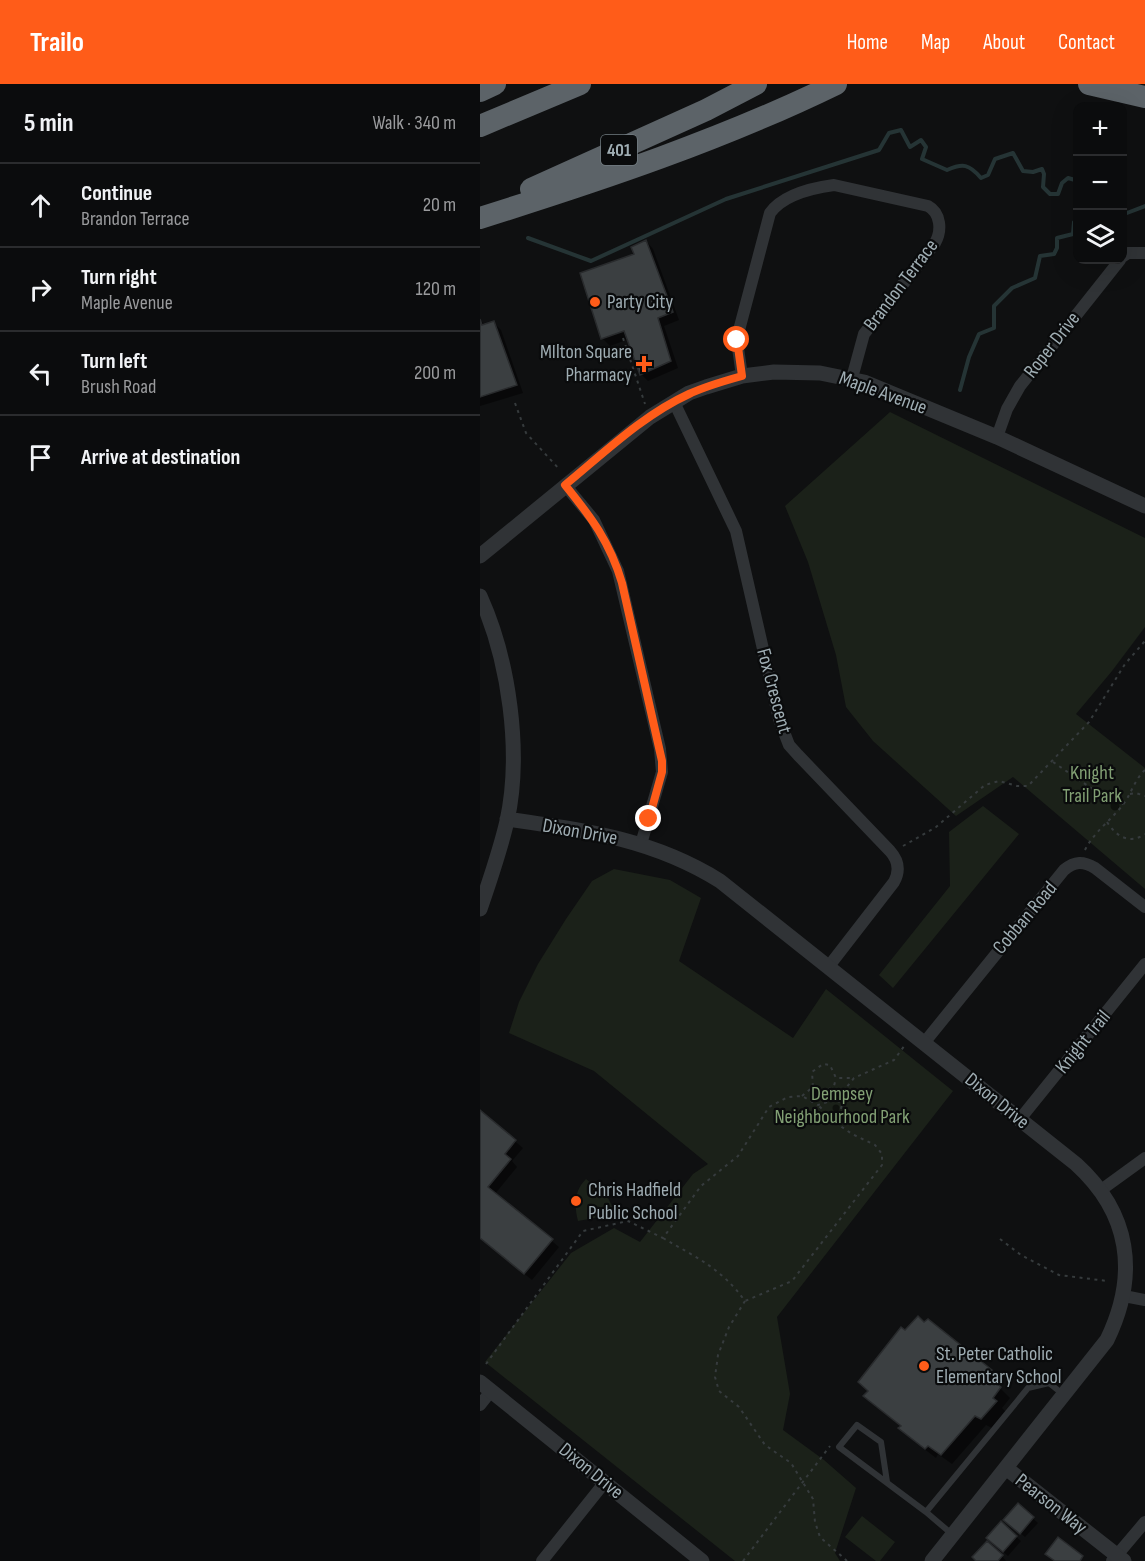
<!DOCTYPE html>
<meta charset="utf-8">
<style>
body{margin:0;font-family:"Sofia Sans Condensed",sans-serif;background:#141516;color:#f1f3f6}
.controls{position:absolute;right:18px;top:18px;display:grid;overflow:hidden;border-radius:12px;box-shadow:0 6px 24px #0002}
.controls button{width:54px;height:54px;display:grid;place-items:center;padding:0;border:0;border-bottom:2px solid #2b2c2e;background:#0b0c0d;color:#f1f3f6;font:30px sans-serif}
.stop{position:absolute;width:18px;height:18px;margin:-14px;border:4px solid #ff5c19;border-radius:50%;background:#fff}
.stop.end{background:#ff5c19;border-color:#fff;box-shadow:0 2px 6px #0008}
.list{margin:0;padding:0;list-style:none}
h2{display:flex;justify-content:space-between;align-items:center;height:78px;margin:0;padding:0 24px;font-size:26px}
h2 small{font-size:20px;font-weight:400;color:#9a9b9d}
.list li{display:grid;grid-template-columns:39px 1fr auto;gap:18px;align-items:center;box-sizing:border-box;height:84px;padding:0 24px;border-top:2px solid #2b2c2e}
.list b{display:block;font-size:22px;white-space:nowrap}
.list p{margin:0;font-size:20px;white-space:nowrap;color:#9a9b9d}
.list em{font-size:20px;font-style:normal;color:#9a9b9d}
.icon{flex:none;width:33px;height:33px;fill:none;stroke:currentColor;stroke-width:2;stroke-linecap:round;stroke-linejoin:round}
.map{position:relative;flex:none;width:665px;height:1477px;overflow:hidden}
header{display:flex;align-items:center;gap:36px;box-sizing:border-box;height:84px;padding:0 30px;background:#ff5c19;color:#fff}
header strong{font-size:28px}
nav{display:flex;gap:33px;margin-inline-start:auto;font-size:21px}
main{display:flex}
aside{flex:1;background:#0b0c0d}
.map>svg:first-child{display:block}
</style>
<header>
<strong>Trailo</strong>
<nav><a>Home</a><a>Map</a><a>About</a><a>Contact</a></nav>
</header>
<main>
<aside>
<h2>5 min<small>Walk · 340 m</small></h2>
<ul class="list">
<li><svg class="icon" aria-label="ahead" viewBox="0 0 24 24"><path d="M12 20V5M6 11l6-6 6 6"/></svg><div><b>Continue</b><p>Brandon Terrace</p></div><em>20 m</em></li>
<li><svg class="icon" aria-label="right" viewBox="0 0 24 24"><path d="M7 20v-9h11M14 6l5 5-5 5"/></svg><div><b>Turn right</b><p>Maple Avenue</p></div><em>120 m</em></li>
<li><svg class="icon" aria-label="left" viewBox="0 0 24 24"><path d="M17 20v-9H6M10 6l-5 5 5 5"/></svg><div><b>Turn left</b><p>Brush Road</p></div><em>200 m</em></li>
<li><svg class="icon" aria-label="arrive" viewBox="0 0 24 24"><path d="M6 21V4h12l-3 4 3 4H6"/></svg><div><b>Arrive at destination</b></div></li>
</ul>
</aside>
<div class="map">
<svg width="665" height="1477" viewBox="0 0 665 1477">
<rect width="100%" height="100%" fill="#0f1011"/>
<!-- green -->
<path fill="#1b2119" d="M410,328L665,454V543L632,587L596,630L665,684V805L533,693L476,732L393,657L366,623L356,571L328,478L305,422Z
M503,722L539,750L413,904L399,891L470,802L469,748Z
M134,785L190,796L221,814L199,877L313,954L346,905L473,1007L297,1233L310,1310L303,1346L344,1376L376,1404L355,1469L360,1477H255L5,1278L91,1169L134,1144L160,1158L213,1090L228,1080L114,987L29,949L39,918L58,880L86,835L112,797Z
M106,1095L127,1112L136,1130L98,1137C94,1121 94,1107 106,1095Z
M382,1432L415,1458L400,1477H396L365,1453Z"/>
<!-- shadow -->
<path fill="#0007" d="M166,157L173,165L199,236L184,242L198,284L168,297L161,290L149,255L130,262L122,254Z
M0,236L5,241L14,239L21,246L43,309L0,322Z
M630.5 722a4.5 4.5 0 1 1 9 0a4.5 4.5 0 1 1-9 0Z
M352.5 1024a3.5 3.5 0 1 1 7 0a3.5 3.5 0 1 1-7 0Z
M0,1028L43,1064L32,1077L37,1083L15,1110L79,1163L52,1196L0,1154Z
M511,1287L521,1296L517,1301L530,1314L522,1324L526,1328L512,1344L506,1341L472,1380L458,1370L456,1374L430,1354L420,1344L422,1343L395,1322Z
M538,1421L558,1439L545,1453L530,1440Z
M521,1440L541,1457L528,1472L513,1459Z
M507,1459L522,1472L526,1477H498L494,1473Z"/>
<g fill="none" stroke-linecap="round" stroke-linejoin="round">
<!-- stream -->
<path stroke="#253435" stroke-width="4" d="M642,126L647,129L665,122
M48,154L111,177L246,115L399,66L409,49L421,46L430,63L441,56L446,63L442,75L467,86C483,79 489,80 501,94L508,91L515,75L533,69L543,87L553,88L562,85L564,90L563,103L570,110H578L582,99L588,94L595,96L598,101
M480,306L489,273L499,250L514,244V222L532,204L555,194L560,172L574,170L577,164V154L593,150L594,138L598,136"/>
</g>
<!-- building -->
<path fill="#3b3f41" stroke="#292b2d" stroke-width="1.5" d="M166,156L193,228L178,234L191,277L160,291L144,247L121,255L100,189L154,170L151,163Z
M0,235L2,241L14,237L37,301L0,313Z
M0,1026L36,1056L25,1070L31,1075L8,1103L73,1155L44,1190L0,1154Z
M438,1232L444,1238L448,1235L512,1286L507,1291L521,1303L513,1314L517,1317L501,1335L495,1332L461,1371L448,1362L445,1365L418,1344L421,1342L383,1312L388,1307L378,1298L421,1243L425,1246Z
M538,1419L554,1433L540,1450L523,1436Z
M521,1437L537,1452L523,1468L506,1454Z
M578,1453L603,1472L600,1477H575L565,1470Z
M507,1457L523,1471L518,1477H496L492,1473Z"/>
<g fill="none" stroke-linecap="round" stroke-linejoin="round">
<!-- path -->
<path stroke="#363b3d" stroke-width="2" stroke-dasharray="3 4.5" stroke-linecap="butt" d="M143,254L165,320
M35,319L46,349L80,386
M573,678L627,715L633,712L644,721
M650,710L656,709L665,712
M627,738C636,752 649,761 665,750
M423,762L456,743L505,701L519,697L537,702H548L609,638L645,580L665,557
M605,766C614,748 630,737 642,722C651,711 654,696 665,686
M334,1004C343,1009 347,1007 354,1002L356,994
M346,1007L357,1015L362,1021L356,1039
M322,1012L333,1003L332,988L343,980L350,981L356,994H372
M183,1154C217,1174 241,1184 265,1217L312,1197L402,1081V1070L395,1061L372,1050L356,1039L338,1021
M520,1155L541,1171L579,1191L627,1197
M265,1217L249,1243L238,1271L235,1293L239,1307L259,1323L285,1361L311,1379L333,1415L335,1438L340,1453L367,1477
M6,1280L103,1147L148,1137L183,1154L221,1102L258,1072L289,1023L308,1013L322,1012L338,1021L357,1015L374,994L414,976L425,961
M263,1477L350,1362"/>
<!-- service -->
<path stroke="#303336" stroke-width="6" d="M407,1398L401,1358L377,1341L359,1363L446,1428L473,1451
M446,1428L548,1304L569,1299L584,1311"/>
<!-- minor -->
<path stroke="#303336" stroke-width="12" d="M642,173L648,169H665
M262,292L258,264V250L290,129C303,111 332,104 354,101L448,122C461,129 462,147 455,159L384,250L372,294
M194,318L256,447L299,635L309,661L318,671L410,767C419,777 420,787 414,798L349,882
M517,353L527,325L540,302L640,176
M85,401L114,436L138,487L180,665L182,688L161,760
M444,959L584,786C595,777 603,777 615,784L665,823
M540,1035L665,880
M621,1106L665,1074
M644,1212L665,1216
M0,1321L11,1307
M62,1477L125,1398
M632,1477L665,1438"/>
<!-- tertiary -->
<path stroke="#303336" stroke-width="15" d="M0,472L170,333L209,309L226,303L262,292L294,288L340,289L384,298L517,353L665,422
M0,512C29,576 42,668 27,737C20,767 10,796 0,825
M27,735C104,746 173,755 240,797L596,1080C650,1129 659,1190 627,1256L452,1477
M0,1298L222,1477
M526,1384L644,1477"/>
<!-- motorway -->
<path stroke="#5c6368" stroke-width="22" d="M609,0L665,13
M0,7L15,0
M0,42L100,0
M51,105L226,26L276,0
M0,134C121,96 241,56 356,0"/>
</g>
<g fill="none" stroke-linecap="round" stroke-linejoin="round">
<!-- route -->
<path stroke="#ff5c19" stroke-width="8" d="M169,735L182,688V677L142,499C130,458 111,433 85,401C124,369 163,331 209,310C226,302 244,297 262,292L257,256"/>
</g>
<!-- markers -->
<g fill="#ff5c19" stroke="#0a0b0c" stroke-width="2">
<circle cx="115" cy="218" r="6"/>
<path d="M161 271h6v6h6v6h-6v6h-6v-6h-6v-6h6z"/>
<circle cx="96" cy="1117" r="6"/>
<circle cx="444" cy="1282" r="6"/>
</g>
<g text-anchor="middle" dominant-baseline="central" stroke-width="4.5" stroke-linejoin="round" paint-order="stroke">
<!-- shield labels -->
<rect fill="#0a0b0c" stroke="#727c81" stroke-width="1.5" x="121" y="51" width="36" height="30" rx="4.5"/>
<g font-size="18" font-weight="bold" fill="#9fadb3">
<text x="139" y="66">401</text>
</g>
<!-- street labels -->
<g font-size="20" fill="#9fadb3" stroke="#0a0b0c">
<text transform="translate(421 201) rotate(-53)">Brandon Terrace</text>
<text transform="translate(572 261) rotate(-52)">Roper Drive</text>
<text transform="translate(403 309) rotate(20)">Maple Avenue</text>
<text transform="translate(294 607) rotate(75)">Fox Crescent</text>
<text transform="translate(100 748) rotate(10)">Dixon Drive</text>
<text transform="translate(545 834) rotate(-50)">Cobban Road</text>
<text transform="translate(603 958) rotate(-51)">Knight Trail</text>
<text transform="translate(517 1017) rotate(39)">Dixon Drive</text>
<text transform="translate(111 1387) rotate(39)">Dixon Drive</text>
<text transform="translate(571 1420) rotate(38)">Pearson Way</text>
</g>
<!-- poi labels -->
<g font-size="20" fill="#9fadb3" stroke="#0a0b0c" text-anchor="start">
<text x="127" y="218">Party City</text>
<text x="152" y="268" text-anchor="end">MIlton Square<tspan x="152" dy="23">Pharmacy</tspan></text>
<text x="108" y="1106">Chris Hadfield<tspan x="108" dy="23">Public School</tspan></text>
<text x="456" y="1270">St. Peter Catholic<tspan x="456" dy="23">Elementary School</tspan></text>
</g>
<!-- park labels -->
<g font-size="20" fill="#82a074" stroke="#0a0b0c">
<text x="612" y="689">Knight<tspan x="612" dy="23">Trail Park</tspan></text>
<text x="362" y="1010">Dempsey<tspan x="362" dy="23">Neighbourhood Park</tspan></text>
</g>
</g>
</svg>
<div class="controls">
<button>+</button>
<button>−</button>
<button><svg class="icon" aria-label="layers" viewBox="0 0 24 24"><path d="M12 4l9 5-9 5-9-5zM3 14l9 5 9-5"/></svg></button>
</div>
<div class="stop" style="left:257px;top:256px"></div>
<div class="stop end" style="left:169px;top:735px"></div>
</div>
</main>
